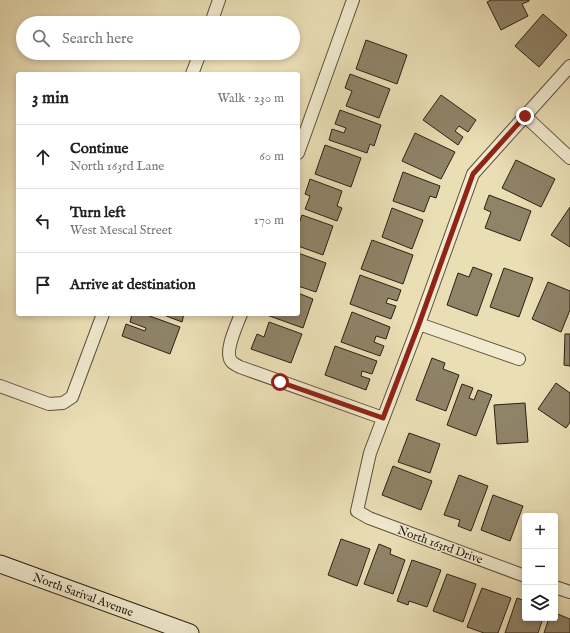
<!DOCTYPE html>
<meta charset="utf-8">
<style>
body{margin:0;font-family:"IM FELL English",serif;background:#f6f6f6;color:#222}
.controls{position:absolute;right:12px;bottom:12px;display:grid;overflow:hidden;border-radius:4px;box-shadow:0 2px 6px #0003}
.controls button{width:36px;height:36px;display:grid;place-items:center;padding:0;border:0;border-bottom:1px solid #e0e0e0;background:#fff;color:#222;font:20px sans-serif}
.stop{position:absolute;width:12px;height:12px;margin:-9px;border:3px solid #8f2418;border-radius:50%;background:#fff}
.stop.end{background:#8f2418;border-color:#fff;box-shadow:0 1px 4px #0008}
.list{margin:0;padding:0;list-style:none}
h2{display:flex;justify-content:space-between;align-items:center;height:52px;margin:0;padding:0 16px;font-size:17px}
h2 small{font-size:13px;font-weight:400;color:#767676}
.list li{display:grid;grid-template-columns:26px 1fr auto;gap:12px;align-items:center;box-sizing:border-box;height:64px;padding:0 16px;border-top:1px solid #e0e0e0}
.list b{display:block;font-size:15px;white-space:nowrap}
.list p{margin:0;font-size:13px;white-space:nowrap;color:#767676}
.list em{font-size:13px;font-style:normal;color:#767676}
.icon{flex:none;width:22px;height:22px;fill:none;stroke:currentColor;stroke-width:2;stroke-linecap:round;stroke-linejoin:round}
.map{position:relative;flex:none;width:570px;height:633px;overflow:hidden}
.search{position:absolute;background:#fff;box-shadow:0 2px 6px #0003;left:16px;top:16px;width:284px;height:44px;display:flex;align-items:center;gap:10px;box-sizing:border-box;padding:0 14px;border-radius:22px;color:#767676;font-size:15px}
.panel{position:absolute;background:#fff;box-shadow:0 2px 6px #0003;left:16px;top:72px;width:284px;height:244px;border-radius:4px}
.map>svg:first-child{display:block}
</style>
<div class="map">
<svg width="570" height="633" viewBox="0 0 570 633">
<rect width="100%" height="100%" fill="#eadeb5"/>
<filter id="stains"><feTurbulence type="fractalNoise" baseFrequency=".005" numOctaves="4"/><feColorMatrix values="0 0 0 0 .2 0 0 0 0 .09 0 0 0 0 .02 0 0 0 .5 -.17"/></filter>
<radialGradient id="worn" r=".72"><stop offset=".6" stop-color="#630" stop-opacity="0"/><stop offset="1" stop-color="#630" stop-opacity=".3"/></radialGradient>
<!-- building -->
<path fill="#8f8368" stroke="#2d2114" d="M491,0H529V1L522,4L528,16L501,30L487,2Z
M543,14L567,35L539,67L515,46Z
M366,40L407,55L397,84L356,69Z
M350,74L390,89L379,118L346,106L352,91L345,88Z
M441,95L476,120L468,132L459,126L455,131L463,137L458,145L423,120Z
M340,110L381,125L374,146L370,144L367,153L329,140L332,129L344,133L346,128L335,124Z
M415,133L455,152L441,179L402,161Z
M325,145L361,158L351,187L315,174Z
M516,160L555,179L541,207L502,188Z
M403,172L440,186L436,198L430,196L424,212L393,201Z
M310,179L342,191L337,206L342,208L337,221L305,209L310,196L305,194Z
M489,195L531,211L520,241L485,228L491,212L484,209Z
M570,207V247L551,235Z
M392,208L423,220L412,249L382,237Z
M302,215L333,226L323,255L298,246V226Z
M372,240L413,255L403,284L361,269Z
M298,253L326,263L316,292L298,286Z
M473,267L492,274L477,316L447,305L458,273L469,277Z
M504,268L533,278L519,317L490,307Z
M360,275L401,290L397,301L388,298L386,303L396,306L391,319L350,304Z
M548,282L570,291V310L561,332L532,319Z
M298,293L313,299L303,328L264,314H298Z
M352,312L390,327L386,339L376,336L374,342L384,346L380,356L341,342Z
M132,314H144L180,327L170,354L122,336L126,324L145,331L146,328L130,322Z
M161,314H184L182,322Z
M269,322L302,334L291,363L251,349L257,334L264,337Z
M565,334H570V366L564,365Z
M335,346L377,361L372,374L362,371L361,376L370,379L366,390L325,375Z
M432,358L445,363L443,369L459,375L446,411L416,400Z
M556,383L570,393V422L566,428L538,409Z
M462,384L473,388L469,398L474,400L478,390L492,395L476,436L447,425Z
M525,403L528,442L497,444L494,405Z
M409,433L440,444L430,473L398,462Z
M393,466L432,481L421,510L382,495Z
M459,475L488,486L471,531L458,526L460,520L444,515Z
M493,495L523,506L510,541L481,530Z
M341,539L370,549L357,586L328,575Z
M379,544L391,549L390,554L405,560L393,594L364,584Z
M412,560L441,570L427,607L409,601L408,605L397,601Z
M447,574L476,584L463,622L433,611Z
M482,588L511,598L498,633H484L467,627Z
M517,598L525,601V618H543L538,633H505Z
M555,613L570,619V633H544L549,618H555Z"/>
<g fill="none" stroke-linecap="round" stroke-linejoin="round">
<defs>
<path id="minor" d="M211,23L219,0
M192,74L200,53
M525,116L570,158
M298,153L353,0
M241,314C237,325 223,353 232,362C234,364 238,366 240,367L383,418
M419,324L519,359
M0,386L49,404L63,403L72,397L103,314
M525,576L369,518L357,511L370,453L419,324L473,174L570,66
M555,587L570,592"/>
<path id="secondary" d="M0,564L190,633"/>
</defs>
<!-- minor casing -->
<use href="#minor" stroke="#5c503c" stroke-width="14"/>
<!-- secondary casing -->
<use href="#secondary" stroke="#2d2114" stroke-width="19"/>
<!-- minor -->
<use href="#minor" stroke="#f1eacf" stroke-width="12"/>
<!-- secondary -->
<use href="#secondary" stroke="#f1eacf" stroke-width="17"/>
</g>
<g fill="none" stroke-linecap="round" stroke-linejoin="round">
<!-- route -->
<path stroke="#8f2418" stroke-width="5" d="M280,382L383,418L419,324L473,174L525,116"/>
</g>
<g text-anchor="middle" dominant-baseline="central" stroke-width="3" stroke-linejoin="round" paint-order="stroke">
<!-- street labels -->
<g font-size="12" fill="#2d2114" stroke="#f1eacf">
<text transform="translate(440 545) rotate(20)">North 163rd Drive</text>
<text transform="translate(83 595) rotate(20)">North Sarival Avenue</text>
</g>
</g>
<rect width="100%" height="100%" filter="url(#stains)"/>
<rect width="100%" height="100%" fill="url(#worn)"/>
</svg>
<div class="controls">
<button>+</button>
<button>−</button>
<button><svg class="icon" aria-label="layers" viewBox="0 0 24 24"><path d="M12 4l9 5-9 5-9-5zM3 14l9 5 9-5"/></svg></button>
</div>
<div class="stop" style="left:280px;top:382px"></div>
<div class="stop end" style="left:525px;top:116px"></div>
<div class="search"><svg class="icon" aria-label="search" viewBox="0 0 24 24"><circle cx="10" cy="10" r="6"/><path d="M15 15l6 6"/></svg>Search here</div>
<section class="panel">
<h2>3 min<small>Walk · 230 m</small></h2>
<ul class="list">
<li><svg class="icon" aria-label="ahead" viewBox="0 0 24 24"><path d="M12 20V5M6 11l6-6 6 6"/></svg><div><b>Continue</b><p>North 163rd Lane</p></div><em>60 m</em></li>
<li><svg class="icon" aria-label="left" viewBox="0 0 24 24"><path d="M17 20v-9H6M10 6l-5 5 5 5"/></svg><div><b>Turn left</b><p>West Mescal Street</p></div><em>170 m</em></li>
<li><svg class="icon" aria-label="arrive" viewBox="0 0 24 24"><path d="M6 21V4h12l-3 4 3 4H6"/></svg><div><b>Arrive at destination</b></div></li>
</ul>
</section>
</div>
